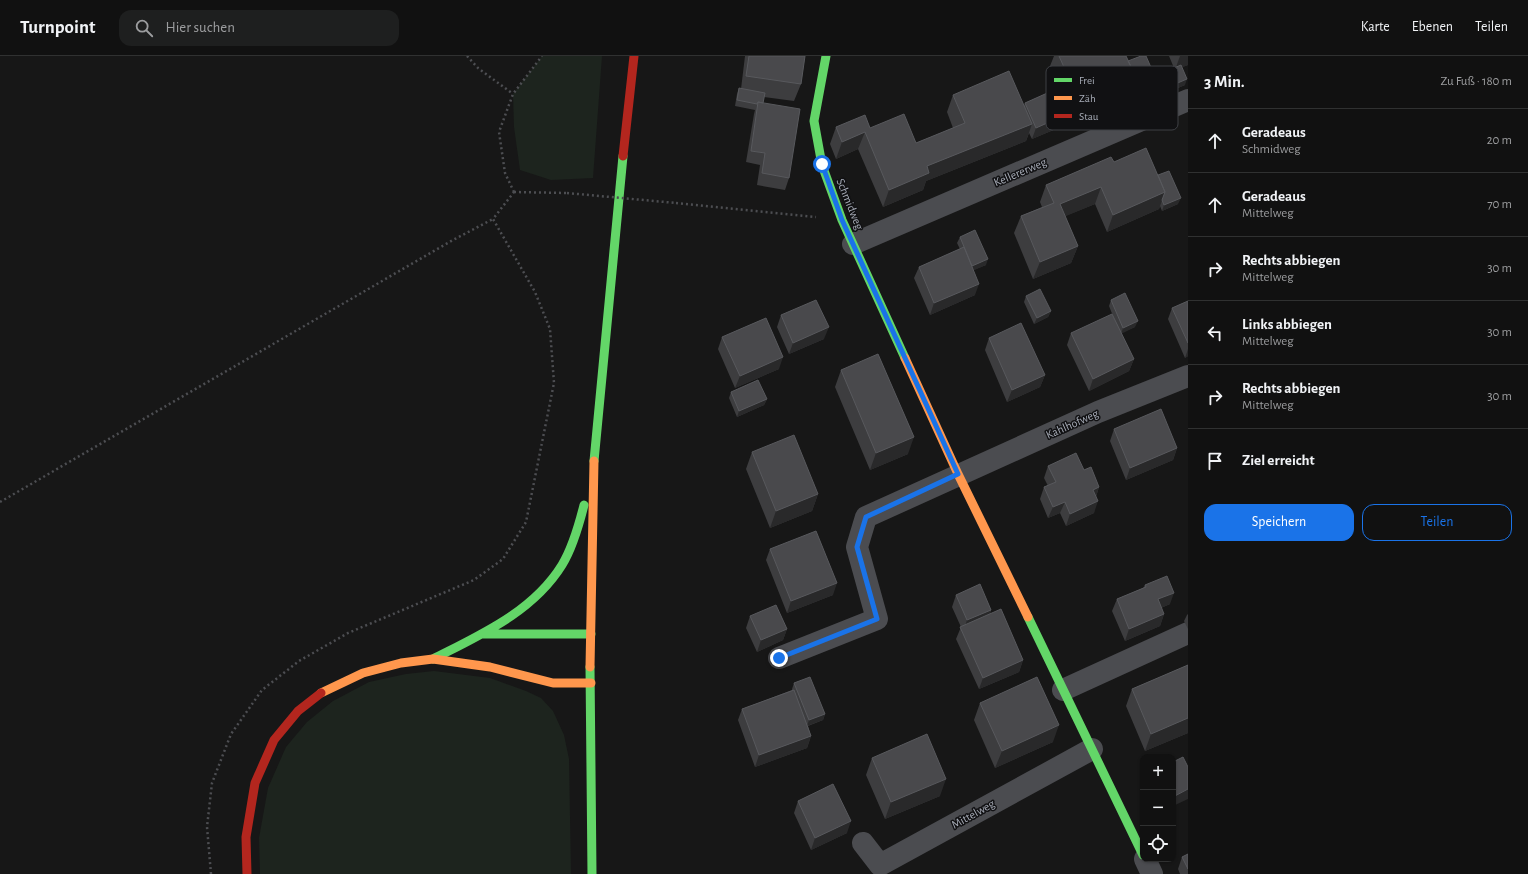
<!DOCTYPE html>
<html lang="de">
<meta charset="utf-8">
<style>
body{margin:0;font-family:"Alegreya Sans",sans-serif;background:#1e1f1f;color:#f1f3f6}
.controls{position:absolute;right:12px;bottom:12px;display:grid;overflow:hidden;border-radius:8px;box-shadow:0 1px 3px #0004}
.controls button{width:36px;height:36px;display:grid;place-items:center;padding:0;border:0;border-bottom:1px solid #303131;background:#111;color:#f1f3f6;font:20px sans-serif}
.stop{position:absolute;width:12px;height:12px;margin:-9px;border:3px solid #1a73e8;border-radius:50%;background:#fff}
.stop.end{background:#1a73e8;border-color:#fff;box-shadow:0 1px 4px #0008}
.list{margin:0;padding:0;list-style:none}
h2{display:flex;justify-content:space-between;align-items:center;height:52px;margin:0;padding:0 16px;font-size:17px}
h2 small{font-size:13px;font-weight:400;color:#9c9d9f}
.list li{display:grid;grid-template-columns:26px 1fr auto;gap:12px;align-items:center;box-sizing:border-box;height:64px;padding:0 16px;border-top:1px solid #303131}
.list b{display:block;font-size:15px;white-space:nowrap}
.list p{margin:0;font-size:13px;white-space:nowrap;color:#9c9d9f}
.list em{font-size:13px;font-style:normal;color:#9c9d9f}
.actions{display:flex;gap:8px;padding:12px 16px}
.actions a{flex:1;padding:9px 0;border:1px solid #1a73e8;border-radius:12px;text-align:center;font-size:14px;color:#1a73e8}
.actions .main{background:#1a73e8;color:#fff}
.icon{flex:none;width:22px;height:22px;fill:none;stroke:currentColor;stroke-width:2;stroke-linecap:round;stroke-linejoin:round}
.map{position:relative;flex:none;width:1188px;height:818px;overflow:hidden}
header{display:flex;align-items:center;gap:24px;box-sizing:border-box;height:56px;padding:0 20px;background:#111;border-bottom:1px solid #303131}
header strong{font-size:19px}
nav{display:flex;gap:22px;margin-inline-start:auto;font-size:14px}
.search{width:280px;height:36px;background:#1e1f1f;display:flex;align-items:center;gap:10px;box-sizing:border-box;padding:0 14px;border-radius:12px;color:#9c9d9f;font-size:15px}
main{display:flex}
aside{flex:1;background:#111}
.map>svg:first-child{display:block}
</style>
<header>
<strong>Turnpoint</strong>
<div class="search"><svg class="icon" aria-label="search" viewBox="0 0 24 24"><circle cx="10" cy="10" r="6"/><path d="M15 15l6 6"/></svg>Hier suchen</div>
<nav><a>Karte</a><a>Ebenen</a><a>Teilen</a></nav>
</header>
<main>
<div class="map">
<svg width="1188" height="818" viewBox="0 0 1188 818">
<rect width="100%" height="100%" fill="#171717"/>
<!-- green -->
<path fill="#1d241e" d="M542,0H602L593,122L551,124L520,114L514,71L513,38Z
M434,615L490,622L526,635L541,642L553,655L564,679L569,703L571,818H260L259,782L268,732L286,691L307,666L333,645L369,626L406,618Z"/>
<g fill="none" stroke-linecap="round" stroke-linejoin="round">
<!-- path -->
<path stroke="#4d4e52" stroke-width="2.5" stroke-dasharray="2 3" stroke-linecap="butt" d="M467,0L478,12L513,38
M514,136L505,117L499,76L513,38L542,0
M514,136L567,137
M676,147L816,161
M0,446L453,184L493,163
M211,818L207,771L212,727L231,678L262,634L299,605L348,577L474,524L503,503L526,466L554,327L550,273L535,236L493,163L514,136"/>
<!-- street -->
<path stroke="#4b4c50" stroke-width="22" d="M853,188L1188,44
M779,602L877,563L857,491L866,461L1098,356L1188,320
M1063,634L1188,577
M863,787L880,809L1092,693
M1145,803L1152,818"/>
<!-- fast -->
<path stroke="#63d668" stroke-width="9" d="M826,0L814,65L822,109L842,164L905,302
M594,405L623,100
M1028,561L1143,799
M482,578H591
M433,603C480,579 533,556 562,509C573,491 579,469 584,449
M590,611L592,818"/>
<!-- slow -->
<path stroke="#ff974d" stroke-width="9" d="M905,302L958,418L1028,561
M590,611L594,405
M321,637L363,617L401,607L433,603L490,611L553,627H591"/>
<!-- jam -->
<path stroke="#b3261e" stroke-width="9" d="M623,100L634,0
M247,818L246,781L255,727L274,684L298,655L321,637"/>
<!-- path-bridge -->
<path stroke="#4d4e52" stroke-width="2.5" stroke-dasharray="2 3" stroke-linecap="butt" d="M567,137L676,147"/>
</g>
<!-- wall -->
<path fill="#3d3d3f" d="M745,0H805L801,28L794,45L764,41L763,47L789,122L785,134L757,129L760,109L746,106L754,58L755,54L735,50L737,38L739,32L741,33Z
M1054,0H1126L1128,5L1155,22V20L1174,12L1169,0H1188V9L1182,11L1185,29L1159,40L1154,28V29L1130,40V39L1074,64L1072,60L1070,67L1032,83L1029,77L1026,85L926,125L923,134L883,151L858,93L836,103L830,88L836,71L870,72L916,87L953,72L947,56L953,39L1024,49L1025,47L1060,32L1050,10Z
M1114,106L1158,119L1178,148L1162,155L1160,150L1159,153L1107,176L1095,148L1065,160L1078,190L1071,207L1033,223L1014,177L1021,160L1042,151L1040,146L1046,129Z
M960,181L986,209L973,214L975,239L930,259L914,222L919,211L960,193L957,187Z
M1026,240L1051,255L1048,261L1034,268L1024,246Z
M1111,244L1135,271L1121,277L1134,303L1129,315L1089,335L1067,289L1071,277L1115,265L1109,250Z
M1188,245V300L1185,302L1168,263L1172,252Z
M781,259L824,283L789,298L777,271Z
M722,281L779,313L735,332L718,293Z
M989,282L1045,319L1040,331L1007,346L985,294Z
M841,314L908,398L870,414L835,331Z
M731,336L767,343L764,349L737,361L729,342Z
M1114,373L1177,392L1173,404L1126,424L1110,385Z
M752,396L818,438L812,455L770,472L746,413Z
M1048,410L1084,414L1099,431L1096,441L1094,457L1066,470L1060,457L1048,462L1040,443L1044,431L1048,430L1044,422Z
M770,493L833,539L787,557L766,504Z
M1145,529L1170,548L1161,552L1164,558L1160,570L1125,585L1112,555L1117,543L1143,532Z
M956,539L991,554L990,558L1023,604L1019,616L979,633L956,583L961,571L952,551Z
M1188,558V573L1184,565L1187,559Z
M750,560L787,573L783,584L757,596L746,572Z
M1188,609V677L1145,695L1126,650L1132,633Z
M794,627L825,658L823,664L808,670L811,680L807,692L755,711L738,664L742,653L792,634V633Z
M980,647L1053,686L995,712L974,664Z
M872,702L940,740L885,763L866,719Z
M798,745L847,777L811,794L794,757Z
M1188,798V818H1180L1178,813L1182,801Z"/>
<!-- shaded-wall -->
<path fill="#29292a" d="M1180,0H1188V9L1175,14Z
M1136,21L1130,39L1074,64L1080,47Z
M1156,23L1154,29L1130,40L1132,34Z
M1187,23L1185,29L1159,40L1161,34Z
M1074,55L1070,67L1032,83L1036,72Z
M1032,68L1026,85L926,125L923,134L883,151L889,134L927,110Z
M865,76L858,93L836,103L842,86Z
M1101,131L1095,148L1054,165L1060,148Z
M1165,136L1159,153L1107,176L1113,159Z
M1181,142L1178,148L1162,155L1164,149Z
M1078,190L1071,207L1033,223L1040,206Z
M988,203L986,209L970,216L972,210Z
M979,228L975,239L930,259L934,247Z
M1051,255L1048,261L1034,268L1037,262Z
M1138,265L1135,271L1121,278L1123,272Z
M829,271L824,283L789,298L793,287Z
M1188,293V300L1185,302Z
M783,301L779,313L735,332L740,320Z
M1134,303L1129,315L1089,335L1093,323Z
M1045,319L1040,331L1007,346L1012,334Z
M767,343L764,349L737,361L739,355Z
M914,381L908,398L870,414L876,397Z
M1177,392L1173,404L1126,424L1130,412Z
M1099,431L1095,443L1093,434Z
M818,438L812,455L770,472L776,455Z
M1098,445L1094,457L1066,470L1070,458Z
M1065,446L1060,457L1048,462L1053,451Z
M837,527L833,539L787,557L791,545Z
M1174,537L1170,548L1154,555L1158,543Z
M991,554L987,565L963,576L967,564Z
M1164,558L1160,570L1125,585L1129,573Z
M787,573L783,584L757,596L761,584Z
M1023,604L1019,616L979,633L983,622Z
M825,658L823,664L807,670L809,664Z
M1188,662V677L1145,695L1151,678Z
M1059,669L1053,686L995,712L1002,695Z
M811,680L807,692L755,711L759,699Z
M946,723L940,740L885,763L891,746Z
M1188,733V743L1173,750V741Z
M851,765L847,777L811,794L815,782Z"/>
<!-- building -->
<path fill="#49494c" stroke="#58595d" d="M749,0H805L801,28L746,20Z
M1059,0H1126L1136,21L1080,47Z
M1141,0H1146L1156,23L1132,34V33L1136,21L1128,5Z
M1181,9L1187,23L1161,34L1155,20Z
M1009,15L1032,68L927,110L929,117L889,134L865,76L842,86L836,71L865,59L870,72L904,58L916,87L965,67L953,39Z
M1063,30L1074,55L1036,72L1025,47Z
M739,32L765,37L763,47L758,46L757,48L737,44Z
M758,46L800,53L789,122L762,117L765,97L751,95Z
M1146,92L1165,136L1113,159L1101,131L1060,148L1078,190L1040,206L1021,160L1054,147L1046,129L1111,101L1114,106Z
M1169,115L1181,142L1164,149L1162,144L1165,136L1158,119Z
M975,174L988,203L972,210L960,181Z
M964,191L979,228L934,247L919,211Z
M1040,233L1051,255L1037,262L1026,240Z
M1125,237L1138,265L1123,272L1111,244Z
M816,244L829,271L793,287L781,259Z
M1188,245V287L1172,252Z
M1112,258L1134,303L1093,323L1071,277Z
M766,262L783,301L740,320L722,281Z
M1021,267L1045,319L1012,334L989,282Z
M878,298L914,381L876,397L841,314Z
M758,324L767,343L739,355L731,336Z
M1161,353L1177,392L1130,412L1114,373Z
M794,379L818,438L776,455L752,396Z
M1076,397L1084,414L1091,411L1099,431L1093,434L1098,445L1070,458L1065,446L1053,451L1044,431L1056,426L1048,410Z
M816,475L837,527L791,545L770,493Z
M1167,520L1174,537L1158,543L1164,558L1129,573L1117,543L1146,531L1145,529Z
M980,528L991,554L967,564L956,539Z
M776,549L787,573L761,584L750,560Z
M1001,553L1023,604L983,622L960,571Z
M1188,609V662L1151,678L1132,633Z
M810,621L825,658L809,664L794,627Z
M1037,621L1059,669L1002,695L980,647Z
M794,634L811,680L759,699L742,653Z
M927,678L946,723L891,746L872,702Z
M1183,701L1188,711V733L1173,741V706Z
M833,728L851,765L815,782L798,745Z
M1188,798V813L1182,801Z"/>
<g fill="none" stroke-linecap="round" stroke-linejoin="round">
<!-- route -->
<path stroke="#1a73e8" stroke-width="5" d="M779,602L877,563L857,491L866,461L958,418L842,164L822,108"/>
</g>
<g text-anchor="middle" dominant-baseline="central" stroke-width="3" stroke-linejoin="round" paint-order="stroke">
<!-- street labels -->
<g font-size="12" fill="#a8adb8" stroke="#111113">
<text transform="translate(1020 116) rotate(-23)">Kellererweg</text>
<text transform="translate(850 148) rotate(68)">Schmidweg</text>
<text transform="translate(1072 368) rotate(-24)">Kahlhofweg</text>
<text transform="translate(973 758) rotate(-29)">Mittelweg</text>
</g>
</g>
<!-- legend -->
<rect x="1046" y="10" width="132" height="64" rx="6" fill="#111113" stroke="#3e4045" stroke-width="1"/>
<rect x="1054" y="22" width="18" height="4" fill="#63d668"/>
<rect x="1054" y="40" width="18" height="4" fill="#ff974d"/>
<rect x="1054" y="58" width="18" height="4" fill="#b3261e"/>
<g font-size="11" fill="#a8adb8">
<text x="1079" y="28">Frei</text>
<text x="1079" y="46">Zäh</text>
<text x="1079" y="64">Stau</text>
</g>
</svg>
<div class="controls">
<button>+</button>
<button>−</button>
<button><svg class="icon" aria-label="locate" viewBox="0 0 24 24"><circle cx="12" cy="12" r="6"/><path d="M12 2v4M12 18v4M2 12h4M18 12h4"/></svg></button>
</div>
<div class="stop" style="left:822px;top:108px"></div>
<div class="stop end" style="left:779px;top:602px"></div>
</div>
<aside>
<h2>3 Min.<small>Zu Fuß · 180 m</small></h2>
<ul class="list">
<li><svg class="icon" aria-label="ahead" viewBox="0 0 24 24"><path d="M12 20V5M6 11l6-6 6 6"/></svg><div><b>Geradeaus</b><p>Schmidweg</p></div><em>20 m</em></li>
<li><svg class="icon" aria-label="ahead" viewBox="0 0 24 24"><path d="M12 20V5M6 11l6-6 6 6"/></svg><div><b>Geradeaus</b><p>Mittelweg</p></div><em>70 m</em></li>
<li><svg class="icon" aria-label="right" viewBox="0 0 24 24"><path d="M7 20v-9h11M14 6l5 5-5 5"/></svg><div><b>Rechts abbiegen</b><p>Mittelweg</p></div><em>30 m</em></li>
<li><svg class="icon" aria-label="left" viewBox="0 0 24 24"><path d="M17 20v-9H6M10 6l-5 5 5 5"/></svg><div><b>Links abbiegen</b><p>Mittelweg</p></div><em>30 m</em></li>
<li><svg class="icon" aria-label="right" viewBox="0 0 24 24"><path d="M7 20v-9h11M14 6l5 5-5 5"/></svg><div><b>Rechts abbiegen</b><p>Mittelweg</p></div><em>30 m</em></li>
<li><svg class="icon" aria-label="arrive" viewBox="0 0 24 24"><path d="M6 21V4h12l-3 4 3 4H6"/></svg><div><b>Ziel erreicht</b></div></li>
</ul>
<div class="actions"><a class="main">Speichern</a><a>Teilen</a></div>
</aside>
</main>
